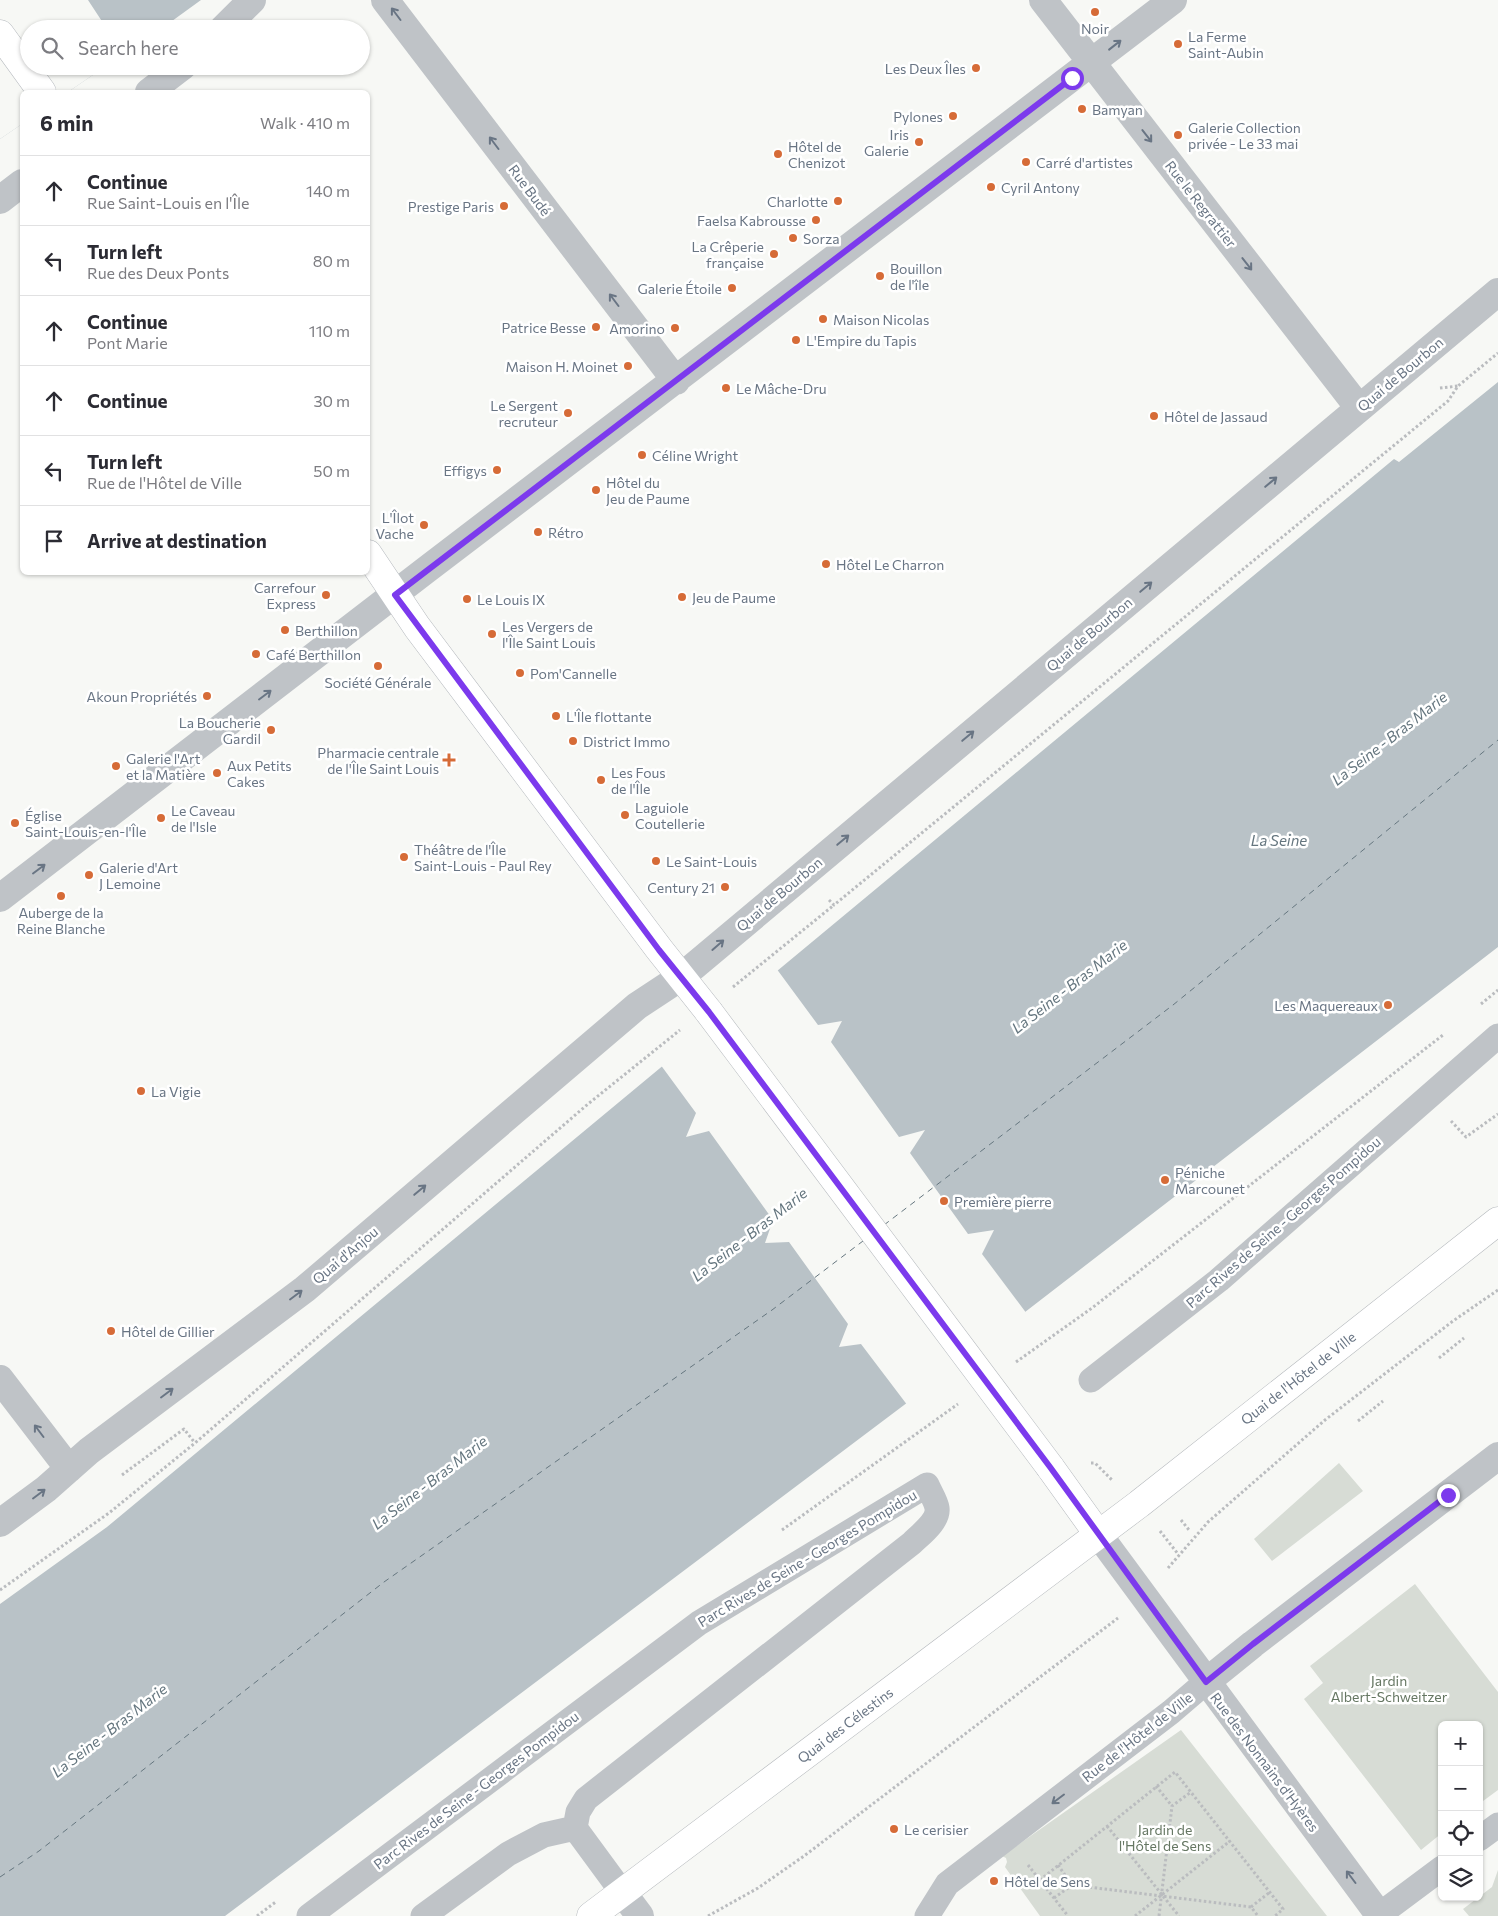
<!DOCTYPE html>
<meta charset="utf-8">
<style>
body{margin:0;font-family:Commissioner,sans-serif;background:#f7f7f7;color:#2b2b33}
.controls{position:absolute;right:15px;bottom:15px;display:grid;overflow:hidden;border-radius:8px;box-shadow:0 1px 4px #0004}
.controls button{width:45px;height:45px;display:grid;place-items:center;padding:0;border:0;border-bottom:1px solid #e1e1e2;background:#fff;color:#2b2b33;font:25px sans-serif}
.stop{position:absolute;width:15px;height:15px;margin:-11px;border:4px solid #7c3aed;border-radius:50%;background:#fff}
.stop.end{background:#7c3aed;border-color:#fff;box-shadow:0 1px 5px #0008}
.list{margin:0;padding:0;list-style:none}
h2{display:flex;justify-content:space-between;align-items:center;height:65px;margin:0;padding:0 20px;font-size:21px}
h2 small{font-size:16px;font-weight:400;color:#7c7c81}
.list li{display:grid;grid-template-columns:32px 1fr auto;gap:15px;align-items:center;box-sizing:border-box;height:70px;padding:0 20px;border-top:1px solid #e1e1e2}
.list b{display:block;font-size:19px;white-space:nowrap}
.list p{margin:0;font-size:16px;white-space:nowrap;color:#7c7c81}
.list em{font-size:16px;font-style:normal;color:#7c7c81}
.icon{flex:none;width:28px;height:28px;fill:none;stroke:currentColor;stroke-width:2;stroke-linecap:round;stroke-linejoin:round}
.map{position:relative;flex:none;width:1498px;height:1916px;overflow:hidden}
.search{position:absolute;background:#fff;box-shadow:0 1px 4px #0004;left:20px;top:20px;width:350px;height:55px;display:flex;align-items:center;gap:12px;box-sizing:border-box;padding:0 18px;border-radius:28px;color:#7c7c81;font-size:19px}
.panel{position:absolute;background:#fff;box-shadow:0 1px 4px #0004;left:20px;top:90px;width:350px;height:485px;border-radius:8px}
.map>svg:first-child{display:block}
</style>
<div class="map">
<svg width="1498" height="1916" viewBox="0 0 1498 1916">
<rect width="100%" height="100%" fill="#f7f8f5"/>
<!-- green -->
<path fill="#d7dcd5" d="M1339,1463L1363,1491L1272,1561L1254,1539Z
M1415,1584L1498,1692V1790L1479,1804V1725H1442V1833L1421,1850L1304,1699L1323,1683L1310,1666Z
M1181,1730L1327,1916H1040L1005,1867L1007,1862L1006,1858L1002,1856Z
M1498,1870V1916H1469L1463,1909L1492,1887Z"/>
<!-- water -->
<path fill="#b9c2c7" d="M0,0H201L161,29H29V66H106L68,92H22V124L0,139Z
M1498,382V947L924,1390L225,1916H0V1604L107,1527L1394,459L1399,462Z"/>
<!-- pier -->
<path fill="#f7f8f5" d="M0,0H88L107,29H29V66H106L68,92H22V124L0,139Z
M776,968L818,1025L842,1021L831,1042L899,1137L925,1130L910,1153L968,1234L994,1230L982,1254L1027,1314L908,1406L861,1344L839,1347L848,1324L789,1242L765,1243L773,1220L709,1131L686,1137L696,1113L660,1064Z"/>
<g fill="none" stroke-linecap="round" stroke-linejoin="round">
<!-- ferry -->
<path stroke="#65767f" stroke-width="1" stroke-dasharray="6 5" stroke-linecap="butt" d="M884,1225L1173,1005L1498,740
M0,1877L39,1851L384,1582L772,1310L863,1241"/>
<defs>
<path id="secondary" d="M0,34L42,92
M368,554L417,627L659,949L709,1012
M1050,1467L1098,1534"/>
<path id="primary" d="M591,1916L1139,1504L1498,1221"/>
</defs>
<!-- secondary casing -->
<use href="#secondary" stroke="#b4b8bd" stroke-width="29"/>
<!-- primary casing -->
<use href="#primary" stroke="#b3b7bb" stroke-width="29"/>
<!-- path -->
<path stroke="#babcbf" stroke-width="3" stroke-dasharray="2.5 2.5" stroke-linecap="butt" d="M1440,388L1458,386
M829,900L834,905L1448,401L1458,386L1498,353
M733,987L834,905
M1481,1004L1498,990
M1451,1121L1466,1137L1498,1114
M1439,1358L1464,1338
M1016,1362L1092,1308L1443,1035
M1358,1421L1383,1401
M1091,1463H1095L1113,1481
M122,1475L184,1429L195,1443
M1181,1520L1189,1530
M782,1530L958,1404
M1160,1531L1178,1554
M1168,1568L1208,1522L1325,1420L1453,1321L1498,1290
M0,1590L109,1513L195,1443L588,1104L680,1030
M1156,1786L1172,1806
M1107,1826L1179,1916
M1028,1865L1068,1916
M1058,1865L1072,1885
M1040,1880L1175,1772L1283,1909L1275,1916
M1054,1898L1072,1885L1251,1907L1258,1916
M1251,1907L1270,1892
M257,1916L277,1901
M708,1916L758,1888L804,1856L1118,1618
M1135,1916L1230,1841
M1159,1916L1172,1806L1191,1792"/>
<!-- lane -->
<path stroke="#bfc3c7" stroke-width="25" d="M1091,1380L1219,1280L1498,1036
M1479,1839L1498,1825
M1379,1915L1442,1868
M309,1916L699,1623L927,1485C930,1492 936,1501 937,1508C939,1521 920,1535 912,1543L586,1799L578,1812L575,1828L622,1892
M423,1916L508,1854L544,1835L575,1828
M927,1916L947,1884L1171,1712L1206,1682"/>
<!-- street -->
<path stroke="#bfc3c7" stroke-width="28" d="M385,0L676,381
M1043,0L1359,408
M223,29L252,0
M149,92L183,66
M0,200L22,183
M0,898L426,570L1173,0
M0,1379L69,1469
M0,1523L46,1489L89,1451L305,1289L637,1006L681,977L1498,292
M1098,1534L1380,1916
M1206,1682L1253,1644L1498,1456
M622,1892L640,1916"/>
<!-- secondary -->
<use href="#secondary" stroke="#fff" stroke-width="28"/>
<!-- primary -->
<use href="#primary" stroke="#fff" stroke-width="28"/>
<defs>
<path id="secondary-bridge" d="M709,1012L1050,1467"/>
</defs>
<!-- secondary-bridge casing -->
<use href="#secondary-bridge" stroke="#b4b8bd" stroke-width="29" stroke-linecap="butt"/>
<!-- secondary-bridge -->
<use href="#secondary-bridge" stroke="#fff" stroke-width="28"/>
</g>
<!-- one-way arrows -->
<defs><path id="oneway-shaft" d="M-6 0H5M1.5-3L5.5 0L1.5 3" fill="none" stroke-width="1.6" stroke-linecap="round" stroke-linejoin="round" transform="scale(1.25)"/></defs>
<g stroke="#697584">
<use href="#oneway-shaft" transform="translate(396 14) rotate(-127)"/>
<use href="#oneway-shaft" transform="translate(1115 45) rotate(-38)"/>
<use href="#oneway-shaft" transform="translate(1147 136) rotate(52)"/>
<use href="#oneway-shaft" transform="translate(494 143) rotate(-127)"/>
<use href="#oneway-shaft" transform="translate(1247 264) rotate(52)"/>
<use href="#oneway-shaft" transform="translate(614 300) rotate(-127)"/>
<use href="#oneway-shaft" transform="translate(1271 482) rotate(-40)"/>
<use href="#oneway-shaft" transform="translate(1146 587) rotate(-40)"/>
<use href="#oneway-shaft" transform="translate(265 695) rotate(-37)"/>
<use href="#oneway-shaft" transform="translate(968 736) rotate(-40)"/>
<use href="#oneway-shaft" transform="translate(843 840) rotate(-40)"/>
<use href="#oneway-shaft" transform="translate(39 869) rotate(-37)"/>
<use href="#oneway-shaft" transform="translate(718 945) rotate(-41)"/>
<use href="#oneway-shaft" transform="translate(420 1190) rotate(-40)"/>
<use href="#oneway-shaft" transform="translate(296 1295) rotate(-37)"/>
<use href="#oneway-shaft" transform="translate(167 1393) rotate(-37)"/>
<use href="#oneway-shaft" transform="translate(39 1431) rotate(-127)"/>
<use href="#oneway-shaft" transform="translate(39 1494) rotate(-37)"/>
<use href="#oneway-shaft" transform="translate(1058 1799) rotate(143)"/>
<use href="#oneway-shaft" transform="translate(1351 1877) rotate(-127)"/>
</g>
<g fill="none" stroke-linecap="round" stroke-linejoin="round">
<!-- route -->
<path stroke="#7c3aed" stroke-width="6" d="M1072,78L395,595L659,950L709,1012L1050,1467L1206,1682L1253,1644L1448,1495"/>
</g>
<!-- markers -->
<g fill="#d66b37" stroke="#fff" stroke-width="2">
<circle cx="1095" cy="12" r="5"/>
<circle cx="1178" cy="44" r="5"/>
<circle cx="976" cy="68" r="5"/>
<circle cx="1082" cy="109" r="5"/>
<circle cx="953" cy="116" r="5"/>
<circle cx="1178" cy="135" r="5"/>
<circle cx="919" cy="142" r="5"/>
<circle cx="778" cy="154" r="5"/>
<circle cx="1026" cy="162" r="5"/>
<circle cx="991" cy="187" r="5"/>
<circle cx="838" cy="201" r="5"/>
<circle cx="504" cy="206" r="5"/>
<circle cx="816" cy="220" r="5"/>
<circle cx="793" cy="238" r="5"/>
<circle cx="774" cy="254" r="5"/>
<circle cx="880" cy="276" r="5"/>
<circle cx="732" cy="288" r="5"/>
<circle cx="823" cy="319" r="5"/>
<circle cx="596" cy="327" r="5"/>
<circle cx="675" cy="328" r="5"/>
<circle cx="796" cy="340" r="5"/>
<circle cx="628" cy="366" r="5"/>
<circle cx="726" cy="388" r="5"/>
<circle cx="568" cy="413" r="5"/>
<circle cx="1154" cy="416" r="5"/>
<circle cx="642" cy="455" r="5"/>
<circle cx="497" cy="470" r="5"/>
<circle cx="596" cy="490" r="5"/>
<circle cx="424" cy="525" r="5"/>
<circle cx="538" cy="532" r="5"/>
<circle cx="826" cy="564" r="5"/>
<circle cx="326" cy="595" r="5"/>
<circle cx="682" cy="597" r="5"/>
<circle cx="467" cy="599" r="5"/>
<circle cx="285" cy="630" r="5"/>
<circle cx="492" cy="634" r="5"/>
<circle cx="256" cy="654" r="5"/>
<circle cx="378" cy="666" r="5"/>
<circle cx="520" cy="673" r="5"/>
<circle cx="207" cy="696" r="5"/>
<circle cx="556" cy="716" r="5"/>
<circle cx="271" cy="730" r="5"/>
<circle cx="573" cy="741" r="5"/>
<path d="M446.5 752.5h5v5h5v5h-5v5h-5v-5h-5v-5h5z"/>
<circle cx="116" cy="766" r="5"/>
<circle cx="217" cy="773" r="5"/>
<circle cx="601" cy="780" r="5"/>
<circle cx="625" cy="815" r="5"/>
<circle cx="161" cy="818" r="5"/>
<circle cx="15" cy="823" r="5"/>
<circle cx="404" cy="857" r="5"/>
<circle cx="656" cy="861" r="5"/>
<circle cx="89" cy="875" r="5"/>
<circle cx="725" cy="887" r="5"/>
<circle cx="61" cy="896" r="5"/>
<circle cx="1388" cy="1005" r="5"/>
<circle cx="141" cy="1091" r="5"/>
<circle cx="1165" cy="1180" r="5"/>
<circle cx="944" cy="1201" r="5"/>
<circle cx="111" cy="1331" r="5"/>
<circle cx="894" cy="1829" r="5"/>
<circle cx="994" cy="1881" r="5"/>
</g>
<g text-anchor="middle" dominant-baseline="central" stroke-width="5" stroke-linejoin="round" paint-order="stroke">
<!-- poi labels -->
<g font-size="14" fill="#697584" stroke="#fff" text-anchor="start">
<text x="1095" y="28" text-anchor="middle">Noir</text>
<text x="1188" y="36">La Ferme<tspan x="1188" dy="16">Saint-Aubin</tspan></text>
<text x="966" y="68" text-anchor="end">Les Deux Îles</text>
<text x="1092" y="109">Bamyan</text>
<text x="943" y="116" text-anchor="end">Pylones</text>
<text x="1188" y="127">Galerie Collection<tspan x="1188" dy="16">privée - Le 33 mai</tspan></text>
<text x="909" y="134" text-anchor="end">Iris<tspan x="909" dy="16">Galerie</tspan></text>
<text x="788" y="146">Hôtel de<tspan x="788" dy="16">Chenizot</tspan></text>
<text x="1036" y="162">Carré d'artistes</text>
<text x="1001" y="187">Cyril Antony</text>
<text x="828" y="201" text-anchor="end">Charlotte</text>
<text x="494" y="206" text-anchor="end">Prestige Paris</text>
<text x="806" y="220" text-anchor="end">Faelsa Kabrousse</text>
<text x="803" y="238">Sorza</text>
<text x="764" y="246" text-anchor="end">La Crêperie<tspan x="764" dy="16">française</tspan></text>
<text x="890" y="268">Bouillon<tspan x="890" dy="16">de l'île</tspan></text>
<text x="722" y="288" text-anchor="end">Galerie Étoile</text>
<text x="833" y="319">Maison Nicolas</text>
<text x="586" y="327" text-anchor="end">Patrice Besse</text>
<text x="665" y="328" text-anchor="end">Amorino</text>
<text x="806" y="340">L'Empire du Tapis</text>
<text x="618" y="366" text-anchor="end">Maison H. Moinet</text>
<text x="736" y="388">Le Mâche-Dru</text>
<text x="558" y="405" text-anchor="end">Le Sergent<tspan x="558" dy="16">recruteur</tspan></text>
<text x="1164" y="416">Hôtel de Jassaud</text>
<text x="652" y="455">Céline Wright</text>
<text x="487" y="470" text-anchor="end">Effigys</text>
<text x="606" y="482">Hôtel du<tspan x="606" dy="16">Jeu de Paume</tspan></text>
<text x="414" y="517" text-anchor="end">L'Îlot<tspan x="414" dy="16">Vache</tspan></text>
<text x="548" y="532">Rétro</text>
<text x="836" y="564">Hôtel Le Charron</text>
<text x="316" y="587" text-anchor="end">Carrefour<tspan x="316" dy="16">Express</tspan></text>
<text x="692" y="597">Jeu de Paume</text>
<text x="477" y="599">Le Louis IX</text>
<text x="502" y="626">Les Vergers de<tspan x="502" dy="16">l'Île Saint Louis</tspan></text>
<text x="295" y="630">Berthillon</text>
<text x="266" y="654">Café Berthillon</text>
<text x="530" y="673">Pom'Cannelle</text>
<text x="378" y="682" text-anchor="middle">Société Générale</text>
<text x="197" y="696" text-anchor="end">Akoun Propriétés</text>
<text x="566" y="716">L'Île flottante</text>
<text x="261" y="722" text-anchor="end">La Boucherie<tspan x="261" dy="16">Gardil</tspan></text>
<text x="583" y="741">District Immo</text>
<text x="439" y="752" text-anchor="end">Pharmacie centrale<tspan x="439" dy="16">de l'Île Saint Louis</tspan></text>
<text x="126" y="758">Galerie l'Art<tspan x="126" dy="16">et la Matière</tspan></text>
<text x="227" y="765">Aux Petits<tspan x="227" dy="16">Cakes</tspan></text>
<text x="611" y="772">Les Fous<tspan x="611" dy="16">de l'Île</tspan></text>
<text x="635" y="807">Laguiole<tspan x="635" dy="16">Coutellerie</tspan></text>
<text x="171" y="810">Le Caveau<tspan x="171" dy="16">de l'Isle</tspan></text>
<text x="25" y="815">Église<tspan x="25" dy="16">Saint-Louis-en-l'Île</tspan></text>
<text x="414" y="849">Théâtre de l'Île<tspan x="414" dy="16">Saint-Louis - Paul Rey</tspan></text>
<text x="666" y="861">Le Saint-Louis</text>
<text x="99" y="867">Galerie d'Art<tspan x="99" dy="16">J Lemoine</tspan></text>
<text x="715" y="887" text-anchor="end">Century 21</text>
<text x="61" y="912" text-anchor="middle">Auberge de la<tspan x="61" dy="16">Reine Blanche</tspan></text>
<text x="1378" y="1005" text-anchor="end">Les Maquereaux</text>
<text x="151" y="1091">La Vigie</text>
<text x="1175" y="1172">Péniche<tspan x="1175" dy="16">Marcounet</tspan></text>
<text x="954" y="1201">Première pierre</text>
<text x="121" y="1331">Hôtel de Gillier</text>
<text x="904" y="1829">Le cerisier</text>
<text x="1004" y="1881">Hôtel de Sens</text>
</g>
<!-- street labels -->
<g font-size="14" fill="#697584" stroke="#fff">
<text transform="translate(530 190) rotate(53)">Rue Budé</text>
<text transform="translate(1201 204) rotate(52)">Rue le Regrattier</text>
<text transform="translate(1400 374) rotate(-40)">Quai de Bourbon</text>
<text transform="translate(1089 634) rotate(-40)">Quai de Bourbon</text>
<text transform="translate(779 894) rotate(-40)">Quai de Bourbon</text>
<text transform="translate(1283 1222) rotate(-41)">Parc Rives de Seine - Georges Pompidou</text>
<text transform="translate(345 1255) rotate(-40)">Quai d'Anjou</text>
<text transform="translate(1298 1378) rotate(-38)">Quai de l'Hôtel de Ville</text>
<text transform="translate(807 1558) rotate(-31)">Parc Rives de Seine - Georges Pompidou</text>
<text transform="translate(845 1725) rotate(-37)">Quai des Célestins</text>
<text transform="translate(1137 1737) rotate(-38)">Rue de l'Hôtel de Ville</text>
<text transform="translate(1265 1762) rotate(53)">Rue des Nonnains d'Hyères</text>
<text transform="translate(476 1790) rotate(-37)">Parc Rives de Seine - Georges Pompidou</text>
</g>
<!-- park labels -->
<g font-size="14" fill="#667763" stroke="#fff">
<text x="1389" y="1680">Jardin<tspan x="1389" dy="16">Albert-Schweitzer</tspan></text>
<text x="1165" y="1829">Jardin de<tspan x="1165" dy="16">l'Hôtel de Sens</tspan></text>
</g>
<!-- water labels -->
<g font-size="15" font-style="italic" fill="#65767f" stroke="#fff">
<text transform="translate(1389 738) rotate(-38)">La Seine - Bras Marie</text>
<text x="1279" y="840">La Seine</text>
<text transform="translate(1069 986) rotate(-38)">La Seine - Bras Marie</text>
<text transform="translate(749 1234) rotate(-38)">La Seine - Bras Marie</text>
<text transform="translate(429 1482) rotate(-38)">La Seine - Bras Marie</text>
<text transform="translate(109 1730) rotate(-38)">La Seine - Bras Marie</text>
</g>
</g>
</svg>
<div class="controls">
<button>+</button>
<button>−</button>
<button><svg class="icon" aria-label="locate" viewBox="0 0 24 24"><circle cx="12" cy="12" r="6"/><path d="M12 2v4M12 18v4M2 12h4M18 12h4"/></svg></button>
<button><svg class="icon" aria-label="layers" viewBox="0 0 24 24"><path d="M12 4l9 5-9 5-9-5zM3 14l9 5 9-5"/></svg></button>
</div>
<div class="stop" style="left:1072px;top:78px"></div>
<div class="stop end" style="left:1448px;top:1495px"></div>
<div class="search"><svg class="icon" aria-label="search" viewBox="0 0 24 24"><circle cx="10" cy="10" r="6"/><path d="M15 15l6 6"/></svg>Search here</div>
<section class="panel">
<h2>6 min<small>Walk · 410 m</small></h2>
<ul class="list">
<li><svg class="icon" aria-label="ahead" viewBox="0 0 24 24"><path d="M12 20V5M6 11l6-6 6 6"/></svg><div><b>Continue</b><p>Rue Saint-Louis en l'Île</p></div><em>140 m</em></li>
<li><svg class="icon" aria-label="left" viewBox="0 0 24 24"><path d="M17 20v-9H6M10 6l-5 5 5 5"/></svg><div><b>Turn left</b><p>Rue des Deux Ponts</p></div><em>80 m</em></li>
<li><svg class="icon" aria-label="ahead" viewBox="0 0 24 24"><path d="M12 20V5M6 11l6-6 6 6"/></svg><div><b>Continue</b><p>Pont Marie</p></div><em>110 m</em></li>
<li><svg class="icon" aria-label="ahead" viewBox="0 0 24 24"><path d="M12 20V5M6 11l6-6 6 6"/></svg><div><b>Continue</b></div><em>30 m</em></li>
<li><svg class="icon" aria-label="left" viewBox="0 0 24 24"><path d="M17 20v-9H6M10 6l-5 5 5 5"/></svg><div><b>Turn left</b><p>Rue de l'Hôtel de Ville</p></div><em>50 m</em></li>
<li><svg class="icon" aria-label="arrive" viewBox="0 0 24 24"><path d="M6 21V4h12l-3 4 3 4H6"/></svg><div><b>Arrive at destination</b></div></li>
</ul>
</section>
</div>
